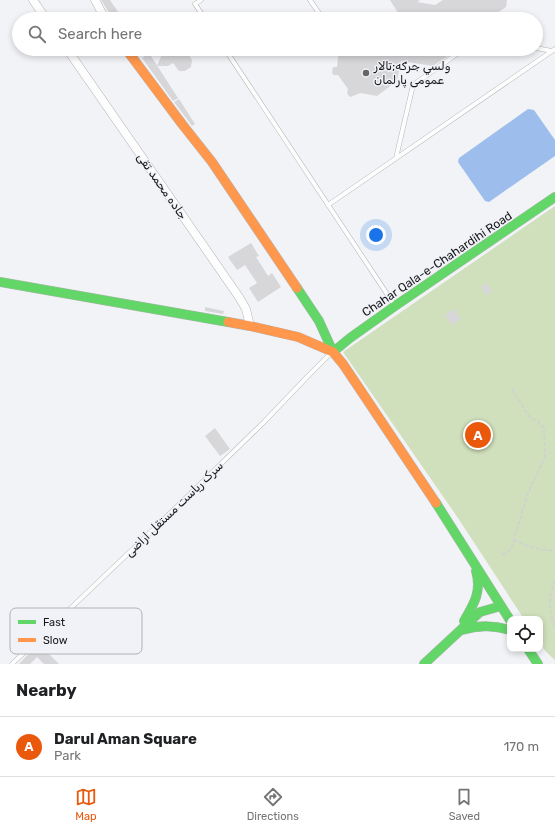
<!DOCTYPE html>
<meta charset="utf-8">
<style>
body{margin:0;font-family:Rubik,"Noto Sans Arabic",sans-serif;background:#f2f2f2;color:#202124}
.controls{position:absolute;right:12px;bottom:12px;display:grid;overflow:hidden;border-radius:8px;box-shadow:0 2px 6px #0003}
.controls button{width:36px;height:36px;display:grid;place-items:center;padding:0;border:0;border-bottom:1px solid #e0e0e0;background:#fff;color:#202124;font:20px sans-serif}
.you{position:absolute;left:376px;top:235px;width:14px;height:14px;margin:-10px;border:3px solid #fff;border-radius:50%;background:#1a73e8;box-shadow:0 0 0 6px #1a73e833}
.badge{display:grid;place-items:center;width:26px;height:26px;border-radius:50%;background:#ea580c;color:#fff;font-size:13px;font-weight:700}
.pin{position:absolute;translate:-50% -50%;border:2px solid #fff;box-shadow:0 1px 4px #0006}
.list{margin:0;padding:0;list-style:none}
h2{display:flex;justify-content:space-between;align-items:center;height:52px;margin:0;padding:0 16px;font-size:17px}
h2 small{font-size:13px;font-weight:400;color:#757577}
.list li{display:grid;grid-template-columns:26px 1fr auto;gap:12px;align-items:center;box-sizing:border-box;height:60px;padding:0 16px;border-top:1px solid #e0e0e0}
.list b{display:block;font-size:15px;white-space:nowrap}
.list p{margin:0;font-size:13px;white-space:nowrap;color:#757577}
.list em{font-size:13px;font-style:normal;color:#757577}
.icon{flex:none;width:22px;height:22px;fill:none;stroke:currentColor;stroke-width:2;stroke-linecap:round;stroke-linejoin:round}
.map{position:relative;flex:none;width:555px;height:664px;overflow:hidden}
.search{position:absolute;background:#fff;box-shadow:0 2px 6px #0003;left:12px;right:12px;top:12px;height:44px;display:flex;align-items:center;gap:10px;box-sizing:border-box;padding:0 14px;border-radius:22px;color:#757577;font-size:15px}
.sheet{height:112px;background:#fff}
nav{display:flex;justify-content:space-around;align-items:center;box-sizing:border-box;height:56px;border-top:1px solid #e0e0e0;background:#fff;font-size:11px;color:#757577}
nav a{display:grid;justify-items:center;gap:2px}
nav .on{color:#ea580c}
.map>svg:first-child{display:block}
</style>
<div class="map">
<svg width="555" height="664" viewBox="0 0 555 664">
<rect width="100%" height="100%" fill="#f1f3f6"/>
<!-- green -->
<path fill="#d0dfbc" d="M555,206V660C537,644 540,643 540,619H524L458,518L343,352Z"/>
<!-- water -->
<path fill="#9dbeec" d="M528,109L534,110L555,140V156L489,202L485,201L458,162L459,158Z"/>
<!-- building -->
<path fill="#d7d7d9" d="M101,0H110L123,19H113Z
M390,0H420L417,2L435,5L443,0H507L506,7L488,19H474L462,17L459,13L451,19H402Z
M170,49H185L192,60L191,67L185,71H179L173,63L168,66H157L162,54Z
M339,49H458L433,66L401,61L397,81L377,96L360,93L353,96L350,97L348,95L347,93L348,89L338,75H333L332,72L333,67H337Z
M149,53L178,98L173,101L142,58Z
M179,99L195,124L192,126L174,102Z
M251,243L259,256L256,257L268,276L272,273L281,287L258,302L249,288L257,283L245,265L237,270L228,257Z
M487,283L492,291L486,295L481,287Z
M205,307L224,311L223,314L205,311Z
M454,309L461,319L452,325L445,315Z
M215,428L230,449L220,456L205,436Z
M35,647L42,654L46,651L59,664H44L37,657L30,664H19Z"/>
<g fill="none" stroke-linecap="round" stroke-linejoin="round">
<defs>
<path id="lane" d="M201,0L195,4L205,19
M310,0L323,19
M339,19L346,15
M536,48L552,51
M225,49L395,306
M396,158L413,85L464,49
M328,205L555,49
M12,664L157,526L264,422L308,376L331,353"/>
<path id="street" d="M33,0L46,19
M95,0L105,19
M67,49L239,297L246,309L250,326"/>
<path id="fast" d="M0,282L228,322
M297,288L319,321L333,352L350,338L395,306L555,197
M436,503L510,620
M464,621C474,604 482,591 476,571
M462,630C478,625 494,625 510,630
M528,649L538,664
M424,664L480,612L501,606"/>
<path id="slow" d="M126,49L182,124L212,162L297,288
M228,322L250,326L298,337L333,352L343,364L436,503"/>
</defs>
<!-- lane casing -->
<use href="#lane" stroke="#b3b4b6" stroke-width="5"/>
<!-- street casing -->
<use href="#street" stroke="#b3b4b6" stroke-width="9"/>
<!-- fast casing -->
<use href="#fast" stroke="#b3b4b6" stroke-width="10"/>
<!-- slow casing -->
<use href="#slow" stroke="#b3b4b6" stroke-width="10"/>
<!-- path -->
<path stroke="#d0d0d2" stroke-width="1.5" stroke-dasharray="4 2" stroke-linecap="butt" d="M514,539C525,547 541,550 555,551
M502,555L511,549L527,496L545,456L544,428L538,421L530,418L512,389
M555,581C549,596 548,611 555,626"/>
<!-- lane -->
<use href="#lane" stroke="#fdfdfe" stroke-width="4"/>
<!-- street -->
<use href="#street" stroke="#fdfdfe" stroke-width="8"/>
<!-- fast -->
<use href="#fast" stroke="#63d668" stroke-width="9"/>
<!-- slow -->
<use href="#slow" stroke="#ff974d" stroke-width="9"/>
</g>
<!-- markers -->
<circle fill="#636567" stroke="#f0f2f7" stroke-width="1.5" cx="366" cy="73" r="4"/>
<g text-anchor="middle" dominant-baseline="central" stroke-width="3" stroke-linejoin="round" paint-order="stroke">
<!-- poi labels -->
<g font-size="12" fill="#17181a" stroke="#f0f2f7" text-anchor="start">
<text x="374" y="66">ولسي جرګه;تالار<tspan x="374" dy="14">عمومی پارلمان</tspan></text>
</g>
<!-- street labels -->
<g font-size="12" fill="#17181a" stroke="#f0f2f7">
<text transform="translate(162 186) rotate(55)">جاده محمد تقی</text>
<text transform="translate(437 264) rotate(-34)">Chahar Qala-e-Chahardihi Road</text>
<text transform="translate(174 509) rotate(-44)">سرک ریاست مستقل اراضی</text>
</g>
</g>
<!-- legend -->
<rect x="10" y="608" width="132" height="46" rx="6" fill="#f0f2f7" stroke="#afb1b5" stroke-width="1"/>
<rect x="18" y="620" width="18" height="4" fill="#63d668"/>
<rect x="18" y="638" width="18" height="4" fill="#ff974d"/>
<g font-size="11" fill="#17181a">
<text x="43" y="626">Fast</text>
<text x="43" y="644">Slow</text>
</g>
</svg>
<div class="controls">
<button><svg class="icon" aria-label="locate" viewBox="0 0 24 24"><circle cx="12" cy="12" r="6"/><path d="M12 2v4M12 18v4M2 12h4M18 12h4"/></svg></button>
</div>
<div class="you"></div>
<div class="pin badge" style="left:478px;top:435px">A</div>
<div class="search"><svg class="icon" aria-label="search" viewBox="0 0 24 24"><circle cx="10" cy="10" r="6"/><path d="M15 15l6 6"/></svg>Search here</div>
</div>
<section class="sheet">
<h2>Nearby<small></small></h2>
<ul class="list">
<li><span class="badge">A</span><div><b>Darul Aman Square</b><p>Park</p></div><em>170 m</em></li>
</ul>
</section>
<nav>
<a class="on"><svg class="icon" aria-label="map" viewBox="0 0 24 24"><path d="M3 6l6-2 6 2 6-2v14l-6 2-6-2-6 2zM9 4v14M15 6v14"/></svg>Map</a>
<a><svg class="icon" aria-label="directions" viewBox="0 0 24 24"><path d="M12 3l9 9-9 9-9-9zM9 14v-3h6M13 9l2 2-2 2"/></svg>Directions</a>
<a><svg class="icon" aria-label="saved" viewBox="0 0 24 24"><path d="M7 4h10v16l-5-4-5 4z"/></svg>Saved</a>
</nav>
